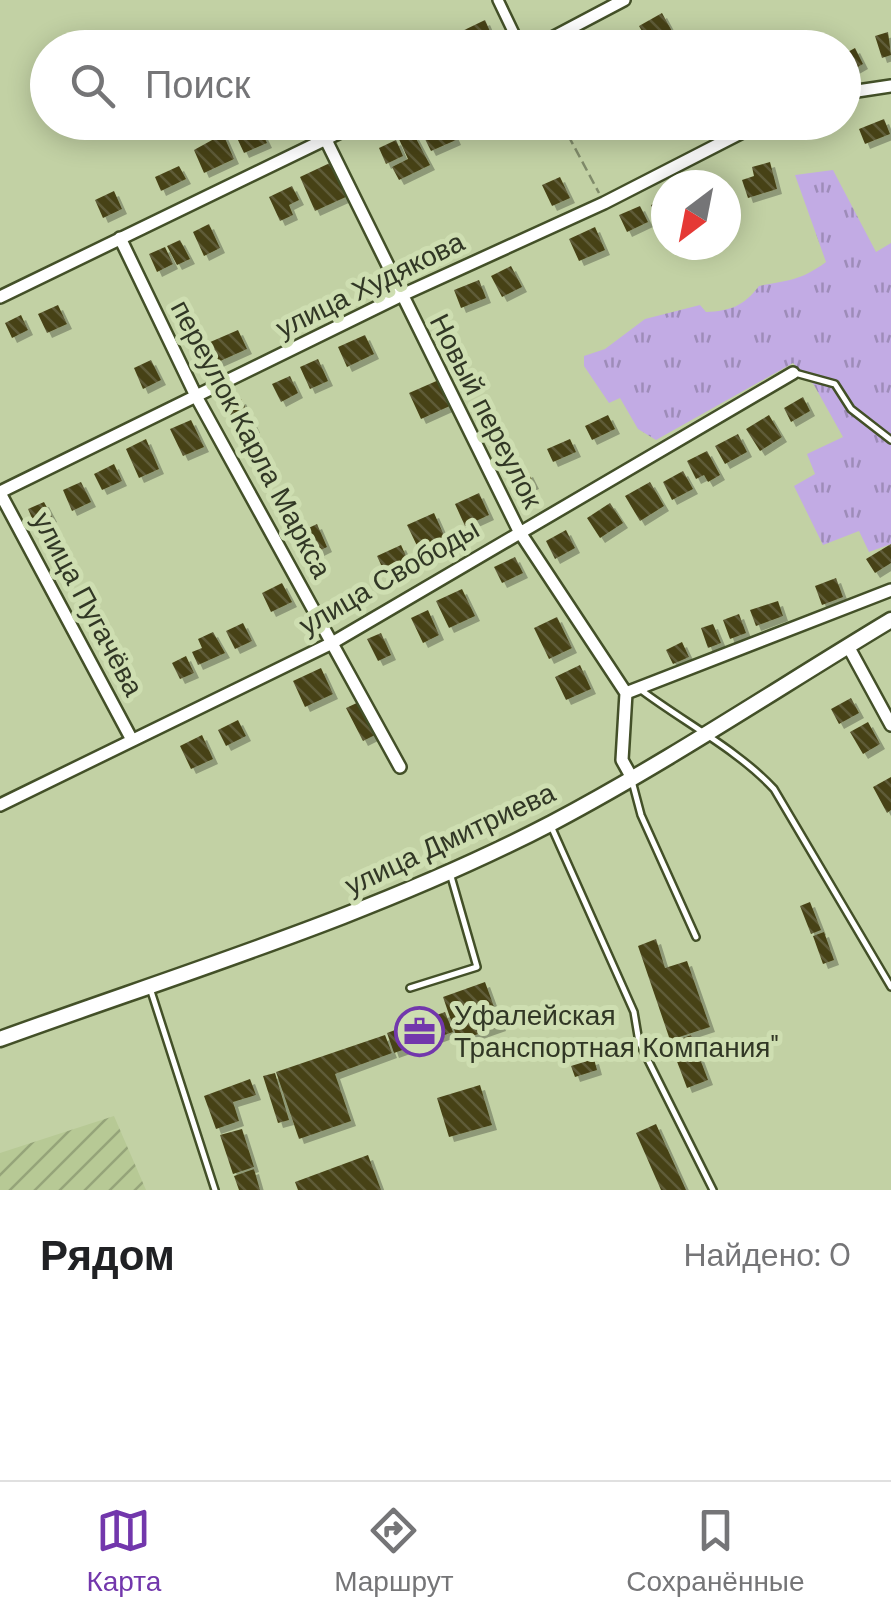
<!DOCTYPE html>
<html lang="ru">
<meta charset="utf-8">
<style>
body{margin:0;font-family:"DM Sans",sans-serif;background:#f2f2f2;color:#202124}
.compass{position:absolute;left:651px;top:170px;width:90px;height:90px;border-radius:50%;background:#fff;box-shadow:0 5px 25px #0003;rotate:212deg}
.list{margin:0;padding:0;list-style:none}
h2{display:flex;justify-content:space-between;align-items:center;height:130px;margin:0;padding:0 40px;font-size:42px}
h2 small{font-size:32px;font-weight:400;color:#757577}
.icon{flex:none;width:55px;height:55px;fill:none;stroke:currentColor;stroke-width:2;stroke-linecap:round;stroke-linejoin:round}
.map{position:relative;flex:none;width:891px;height:1190px;overflow:hidden}
.search{position:absolute;background:#fff;box-shadow:0 5px 25px #0003;left:30px;right:30px;top:30px;height:110px;display:flex;align-items:center;gap:25px;box-sizing:border-box;padding:0 35px;border-radius:55px;color:#757577;font-size:38px}
.sheet{height:290px;background:#fff}
nav{display:flex;justify-content:space-around;align-items:center;box-sizing:border-box;height:140px;border-top:2px solid #e0e0e0;background:#fff;font-size:28px;color:#757577}
nav a{display:grid;justify-items:center;gap:5px}
nav .on{color:#7237ac}
.map>svg:first-child{display:block}
</style>
<div class="map">
<svg width="891" height="1190" viewBox="0 0 891 1190">
<defs>
<pattern id="industrial-furrows" width="10" height="10" patternUnits="userSpaceOnUse" patternTransform="scale(2.5)"><rect width="10" height="10" fill="#b7c995"/><path d="M-1 1l2-2M0 10L10 0M9 11l2-2" fill="none" stroke="#95a479"/></pattern>
<pattern id="grass-tufts" width="24" height="20" patternUnits="userSpaceOnUse" patternTransform="scale(2.5)"><rect width="24" height="20" fill="#c2abe4"/><path d="M3 7l-1-3M5 7V3M7 7l1-3M15 17l-1-3M17 17v-4M19 17l1-3" fill="none" stroke="#9e8cb9"/></pattern>
<pattern id="building-back-hatch" width="6" height="6" patternUnits="userSpaceOnUse" patternTransform="scale(2.5)"><rect width="6" height="6" fill="#474216"/><path d="M-1 5l2 2M0 0l6 6M5-1l2 2" fill="none" stroke="#5f5c38"/></pattern>
<filter id="shadow"><feDropShadow dx="5" dy="5" stdDeviation="0" flood-color="#0004"/></filter>
</defs>
<rect width="100%" height="100%" fill="#c2d1a4"/>
<!-- industrial -->
<path fill="url(#industrial-furrows)" d="M114,1116L146,1190H0V1153Z"/>
<!-- grass -->
<path fill="url(#grass-tufts)" d="M833,170L876,252L891,243V544L869,552L859,531L823,545L794,486L815,474L807,454L843,437L814,385L793,363L656,440L638,429L620,398L609,403L584,366V356L605,349L645,319L700,305L706,312C730,311 744,306 759,286C786,280 799,282 826,262L795,175Z"/>
<!-- building -->
<path fill="url(#building-back-hatch)" filter="url(#shadow)" d="M662,13L674,35L651,47L639,26Z
M485,20L492,36L462,48L456,34Z
M888,32L891,55L882,58L875,36Z
M855,48L863,64L849,72L844,54Z
M884,119L890,134L865,144L859,129Z
M236,122H257L267,143L244,153L231,125Z
M434,122H448L456,140L431,151L420,129Z
M412,131L430,165L399,180L392,167L408,159L398,137Z
M223,134L234,159L204,173L194,150Z
M396,140L403,156L386,164L379,148Z
M332,162L348,196L315,211L300,177Z
M770,162L777,189L748,198L742,180L754,176L752,167Z
M179,166L186,179L161,191L155,177Z
M560,177L570,198L552,206L542,185Z
M292,186L299,200L289,205L293,215L280,221L269,197Z
M114,191L122,209L103,218L95,200Z
M666,198V225L661,227L651,205Z
M640,206L648,222L627,232L619,215Z
M209,224L220,248L204,256L193,232Z
M595,227L605,250L579,261L569,239Z
M180,240L190,259L177,265L167,246Z
M165,247L173,264L157,272L149,254Z
M511,266L522,287L502,297L491,276Z
M479,280L486,298L461,308L454,290Z
M58,305L67,324L47,333L38,314Z
M21,315L28,330L12,338L5,323Z
M238,330L247,349L218,362L215,354L206,358L201,346Z
M365,335L374,354L347,367L338,347Z
M318,359L328,381L310,389L300,367Z
M151,360L161,380L143,389L134,368Z
M290,376L298,393L281,402L272,384Z
M441,379L452,405L421,419L409,393Z
M803,397L810,411L791,422L784,408Z
M241,399L255,428L239,436L226,406Z
M608,415L615,429L592,440L585,426Z
M769,415L782,437L760,451L746,429Z
M191,420L204,447L183,456L170,429Z
M738,434L747,452L725,464L715,446Z
M146,439L159,469L139,478L126,449Z
M570,439L576,452L553,462L547,449Z
M707,451L720,475L708,482L704,475L696,479L687,461Z
M114,464L122,481L102,490L94,474Z
M683,471L693,489L672,500L663,482Z
M528,472L534,484L515,492L510,480Z
M81,482L91,502L72,511L63,490Z
M650,482L664,506L640,521L625,496Z
M479,493L489,515L465,526L455,504Z
M44,502L52,517L35,525L28,509Z
M610,503L623,523L600,538L587,518Z
M434,513L447,542L421,554L407,525Z
M317,524L327,547L309,556L298,533Z
M566,530L575,548L555,559L546,541Z
M891,544V563L875,573L866,559Z
M401,545L411,567L387,578L377,556Z
M515,557L523,573L502,583L494,567Z
M836,578L843,597L822,605L815,586Z
M282,583L292,602L271,612L262,593Z
M462,589L475,616L449,628L436,601Z
M778,601L783,616L756,626L750,610Z
M428,610L439,635L423,643L411,618Z
M739,614L746,633L730,639L723,620Z
M557,617L572,648L549,659L534,628Z
M243,623L252,641L235,649L226,631Z
M713,624L721,643L708,648L701,628Z
M213,632L225,653L198,665L192,652L202,648L198,639Z
M381,633L391,655L378,661L367,639Z
M682,642L689,657L673,664L666,650Z
M186,656L194,673L180,679L172,663Z
M580,665L591,689L566,700L555,677Z
M321,668L333,694L305,707L293,681Z
M851,698L859,713L839,724L831,709Z
M361,701L377,734L363,741L346,708Z
M238,720L246,736L226,746L218,730Z
M868,722L880,744L863,754L850,732Z
M202,735L213,759L191,769L180,746Z
M891,777V810L887,813L873,787Z
M810,902L821,930L811,934L800,906Z
M824,932L834,960L823,964L813,936Z
M656,939L665,968L687,961L710,1027L670,1040L638,946Z
M485,982L501,1026L458,1041L443,997Z
M445,1012L453,1032L394,1053L387,1033Z
M385,1035L392,1053L335,1074L351,1121L299,1139L276,1072Z
M691,1035L708,1080L687,1088L670,1043Z
M594,1059L597,1070L575,1077L571,1066Z
M275,1073L289,1120L278,1123L263,1076Z
M250,1079L256,1095L233,1102L239,1121L216,1129L204,1096Z
M480,1085L492,1125L449,1137L437,1098Z
M656,1124L686,1190H661L636,1133Z
M242,1129L254,1167L233,1174L220,1135Z
M368,1155L381,1190H298L295,1182Z
M254,1169L260,1190H239L234,1176Z"/>
<g fill="none" stroke-linecap="round" stroke-linejoin="round">
<defs>
<path id="service" d="M795,373L835,384L851,409L891,440
M641,690C685,723 738,750 774,789L891,987
M632,781L641,815L696,937
M551,826L634,1012L639,1042L713,1190
M150,988L215,1190
M410,988L477,967L450,873"/>
<path id="pedestrian" d="M498,0L521,48"/>
<path id="minor" d="M533,48L624,0
M844,93L891,86
M325,138L519,531L626,693L622,760L632,778
M120,238L197,398L400,767
M0,297L361,122
M0,492L400,296L604,203L762,122
M0,493L132,740
M848,646L891,725
M626,693L891,590
M0,805L332,643L793,373"/>
<path id="tertiary" d="M0,1039C185,972 377,914 552,823C669,761 778,688 891,620"/>
</defs>
<!-- service casing -->
<use href="#service" stroke="#435028" stroke-width="10"/>
<!-- pedestrian casing -->
<use href="#pedestrian" stroke="#435028" stroke-width="14"/>
<!-- minor casing -->
<use href="#minor" stroke="#435028" stroke-width="16"/>
<!-- tertiary casing -->
<use href="#tertiary" stroke="#435028" stroke-width="19"/>
<!-- path -->
<path stroke="#808b6a" stroke-width="2.5" stroke-dasharray="10 5" stroke-linecap="butt" d="M561,122L599,193"/>
<!-- service -->
<use href="#service" stroke="#fff" stroke-width="5"/>
<!-- pedestrian -->
<use href="#pedestrian" stroke="#fff" stroke-width="9"/>
<!-- minor -->
<use href="#minor" stroke="#fff" stroke-width="11"/>
<!-- tertiary -->
<use href="#tertiary" stroke="#fff" stroke-width="14"/>
</g>
<!-- icons -->
<defs>
<symbol id="office-ring" viewBox="-11 -11 22 22"><circle r="9.5" fill="#cedeb1" stroke="#7237ac" stroke-width="1.5"/><path d="M-6-3h4V-5.5h4V-3h4V5H-6ZM-1-4.5V-3h2v-1.5ZM-6 0V1H6V0Z" fill="#7237ac"/></symbol>
</defs>
<g fill-rule="evenodd">
<use href="#office-ring" x="392" y="1004" width="55" height="55"/>
</g>
<g text-anchor="middle" dominant-baseline="central" stroke-width="10" stroke-linejoin="round" paint-order="stroke">
<!-- street labels -->
<g font-size="28" fill="#313725" stroke="#cedeb1">
<text transform="translate(370 285) rotate(-26)">улица Худякова</text>
<text transform="translate(486 411) rotate(63)">Новый переулок</text>
<text transform="translate(251 439) rotate(62)">переулок Карла Маркса</text>
<text transform="translate(389 577) rotate(-30)">улица Свободы</text>
<text transform="translate(88 604) rotate(62)">улица Пугачёва</text>
<text transform="translate(450 839) rotate(-25)">улица Дмитриева</text>
</g>
<!-- poi labels -->
<g font-size="28" fill="#313725" stroke="#cedeb1" text-anchor="start">
<text x="454" y="1015">Уфалейская<tspan x="454" dy="32">Транспортная Компания"</tspan></text>
</g>
</g>
</svg>
<svg class="compass" viewBox="-18 -18 36 36"><path d="M0-13l5 13h-10z" fill="#e53935"/><path d="M0 13l5-13h-10z" fill="#757577"/></svg>
<div class="search"><svg class="icon" aria-label="search" viewBox="0 0 24 24"><circle cx="10" cy="10" r="6"/><path d="M15 15l6 6"/></svg>Поиск</div>
</div>
<section class="sheet">
<h2>Рядом<small>Найдено: 0</small></h2>
<ul class="list">
</ul>
</section>
<nav>
<a class="on"><svg class="icon" aria-label="map" viewBox="0 0 24 24"><path d="M3 6l6-2 6 2 6-2v14l-6 2-6-2-6 2zM9 4v14M15 6v14"/></svg>Карта</a>
<a><svg class="icon" aria-label="directions" viewBox="0 0 24 24"><path d="M12 3l9 9-9 9-9-9zM9 14v-3h6M13 9l2 2-2 2"/></svg>Маршрут</a>
<a><svg class="icon" aria-label="saved" viewBox="0 0 24 24"><path d="M7 4h10v16l-5-4-5 4z"/></svg>Сохранённые</a>
</nav>
